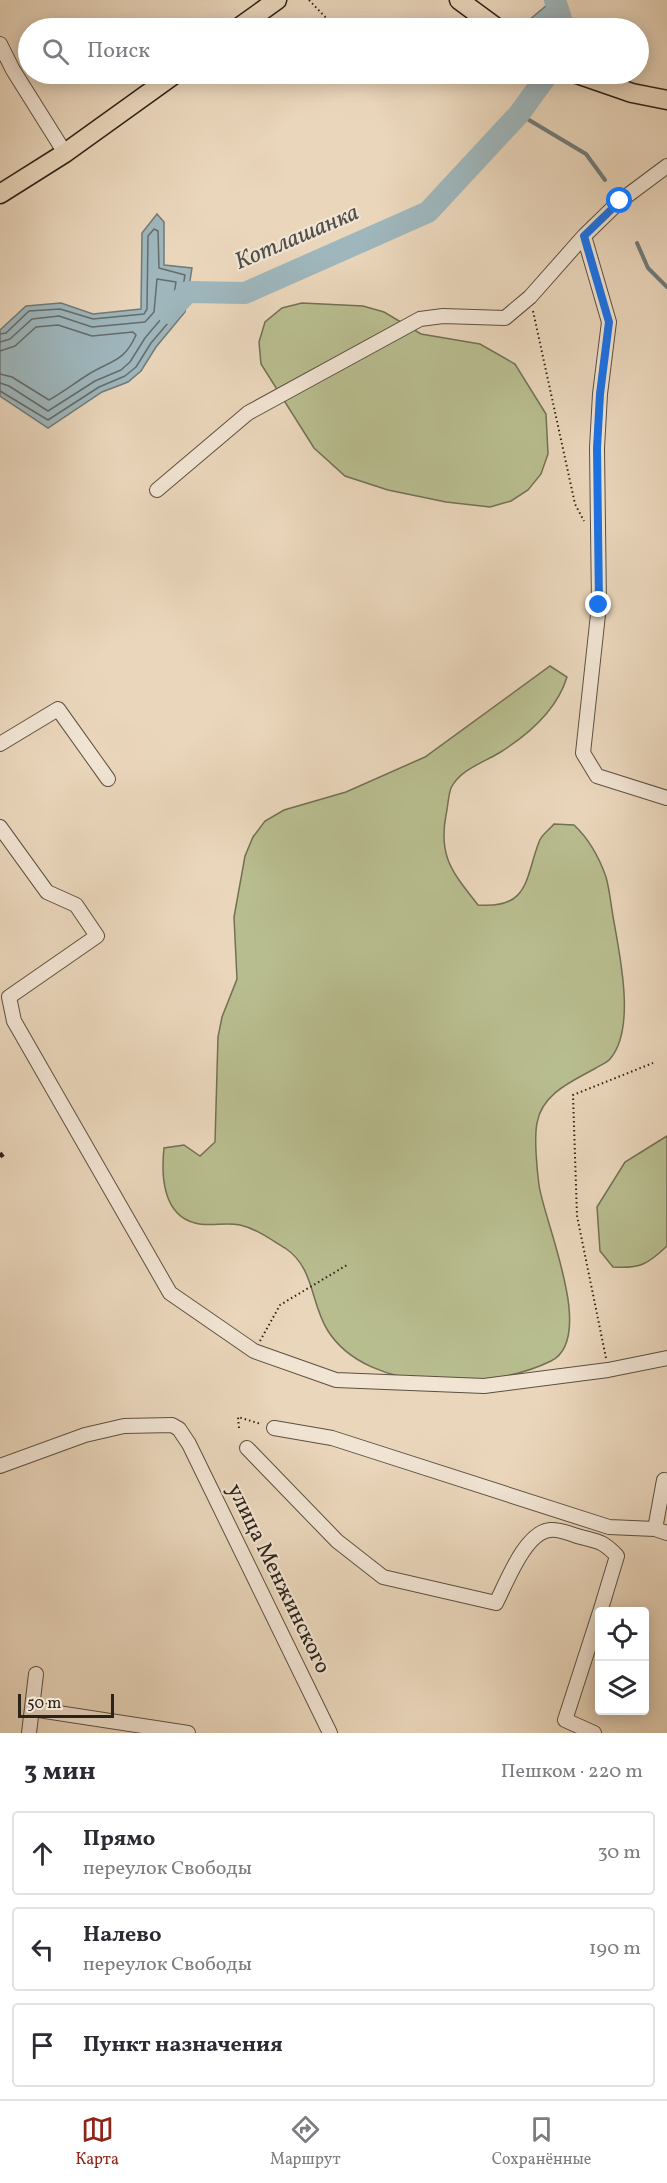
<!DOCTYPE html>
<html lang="ru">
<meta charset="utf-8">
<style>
body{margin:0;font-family:Vollkorn,serif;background:#f2f2f3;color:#2b2b33}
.controls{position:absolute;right:18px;bottom:18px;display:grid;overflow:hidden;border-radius:6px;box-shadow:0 3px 15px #0003}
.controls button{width:54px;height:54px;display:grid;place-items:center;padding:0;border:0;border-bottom:2px solid #e1e1e2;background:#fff;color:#2b2b33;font:30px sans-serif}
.scale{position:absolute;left:18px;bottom:15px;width:96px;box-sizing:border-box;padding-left:6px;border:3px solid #2c2318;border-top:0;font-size:16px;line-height:21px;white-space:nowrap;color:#2c2318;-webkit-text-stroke:4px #f1e4d3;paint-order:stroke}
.stop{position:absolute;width:18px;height:18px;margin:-14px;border:4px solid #1a73e8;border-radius:50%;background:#fff}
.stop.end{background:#1a73e8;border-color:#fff;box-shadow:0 2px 6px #0008}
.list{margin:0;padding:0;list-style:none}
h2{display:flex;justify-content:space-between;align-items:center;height:78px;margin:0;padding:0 24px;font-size:26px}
h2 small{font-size:20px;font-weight:400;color:#7c7c81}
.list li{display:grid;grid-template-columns:39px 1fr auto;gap:18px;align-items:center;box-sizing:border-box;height:84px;margin:0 12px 12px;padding:0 12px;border:2px solid #e1e1e2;border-radius:6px}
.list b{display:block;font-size:22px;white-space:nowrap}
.list p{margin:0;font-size:20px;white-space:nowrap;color:#7c7c81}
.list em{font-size:20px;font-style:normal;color:#7c7c81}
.icon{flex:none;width:33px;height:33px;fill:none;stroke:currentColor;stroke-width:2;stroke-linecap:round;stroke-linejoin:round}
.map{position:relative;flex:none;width:667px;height:1733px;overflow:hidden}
.search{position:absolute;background:#fff;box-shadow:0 3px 15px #0003;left:18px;right:18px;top:18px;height:66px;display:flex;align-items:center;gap:15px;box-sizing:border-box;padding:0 21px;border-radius:33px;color:#7c7c81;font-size:22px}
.sheet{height:366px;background:#fff}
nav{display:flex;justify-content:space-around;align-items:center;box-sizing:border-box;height:84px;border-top:2px solid #e1e1e2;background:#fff;font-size:16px;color:#7c7c81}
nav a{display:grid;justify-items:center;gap:3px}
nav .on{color:#8f2418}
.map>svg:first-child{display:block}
</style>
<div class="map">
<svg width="667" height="1733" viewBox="0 0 667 1733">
<rect width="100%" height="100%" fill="#ead6bb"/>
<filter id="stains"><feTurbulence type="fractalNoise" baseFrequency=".00333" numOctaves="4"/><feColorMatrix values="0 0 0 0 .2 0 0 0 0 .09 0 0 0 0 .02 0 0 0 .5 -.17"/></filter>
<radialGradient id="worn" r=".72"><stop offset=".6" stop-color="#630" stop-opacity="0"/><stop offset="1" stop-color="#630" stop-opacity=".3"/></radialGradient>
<!-- green -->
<path fill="#b8bd8f" stroke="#727054" stroke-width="1.5" d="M302,303L363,306L384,312L421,334L480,344L515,364L546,414L548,454L541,474L528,490L511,501L490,507L446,502L388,490L345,476L314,448L261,364L259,342L265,322L282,308Z
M550,666L567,677C557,710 528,735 499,753C482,763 460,770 451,788C448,796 448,807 446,815C438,857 453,873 478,905C530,909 525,878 539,842C541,835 549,830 554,824L574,825C589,839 599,857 606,877C610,891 611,907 614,922C620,957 636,1029 610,1059C607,1063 600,1065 596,1068C573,1081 542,1093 537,1123C534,1138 537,1170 539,1185C544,1222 597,1338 551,1361C490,1391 369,1395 328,1331C310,1303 315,1268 285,1248C270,1239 257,1229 240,1225C225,1222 209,1227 195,1223C163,1215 161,1176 164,1148L184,1145L200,1156L215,1142L218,1037L222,1017L237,979L234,917L245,856L253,837L265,821L284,810L346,792L425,757Z
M667,1136V1246C648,1264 640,1269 613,1267L600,1251L597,1207L625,1162Z"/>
<!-- water -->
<path fill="#9eb6bc" stroke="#707b7a" stroke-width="1.5" d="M553,0L560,15L541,28L522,26Z
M157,214L164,222V265L192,268L185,312L156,347L141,371L128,382L102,392L48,428L0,396V330L26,306L61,303L93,314L141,309L142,233Z"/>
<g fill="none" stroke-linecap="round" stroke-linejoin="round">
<!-- shore -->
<path stroke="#656c6a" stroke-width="1.5" d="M0,334L6,333L29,311L60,309L93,319L144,314L147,309L148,236L154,229L158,231L159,268L185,275L179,310L151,343L136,367L125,376L99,387L48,420L0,391
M0,342L10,339L32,319L59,316L92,327L145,322L154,312L157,279L176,282L172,306L145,338L130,362L121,370L95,381L48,411L9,386L0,383
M0,351L15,346L36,327L58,325L92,336L133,332L136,335C124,362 112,360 89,374C76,382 63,392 49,400L12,377L0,374"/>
<!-- stream -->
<path stroke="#707b7a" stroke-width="4" d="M519,114L586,154L605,180
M637,243L648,268L667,287"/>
<!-- river -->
<path stroke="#9eb6bc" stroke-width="22" d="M555,0L564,28
M168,313L188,292L245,293L428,212L519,114L548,74"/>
<defs>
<path id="minor" d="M0,44L13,70L65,153
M667,166L620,201L584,236L609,322L600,394L597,448L599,605L583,753L597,776L667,798
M157,490L248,413L420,319L443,316L505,318L530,297L584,236
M0,744L58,709L108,779
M0,827L47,892L76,905L97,936L9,997L14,1021L170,1293L254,1351L336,1380L484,1386L608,1370L667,1358
M274,1428L332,1438L609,1527L655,1529L667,1533
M247,1448L337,1541L383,1577L496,1603C506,1584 525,1532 550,1530C558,1529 569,1533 577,1536C598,1542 602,1540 617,1556L600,1612
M0,1466L85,1435L124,1426L172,1425L179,1429L189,1444L330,1733
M655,1529L664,1480L667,1481
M32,1709L188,1733
M29,1733L36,1674
M594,1733L565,1720L600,1612"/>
<path id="major" d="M459,0L497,28
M238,28L277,0
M577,74L632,93L667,100
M0,194L65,153L175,74"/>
</defs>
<!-- minor casing -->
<use href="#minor" stroke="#5c5041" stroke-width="16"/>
<!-- major casing -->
<use href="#major" stroke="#2c2318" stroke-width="21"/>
<!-- path -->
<path stroke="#2c2318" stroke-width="2" stroke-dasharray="1.5 3" stroke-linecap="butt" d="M309,0L328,20
M533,311L575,504L584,521
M260,1341L280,1305L347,1265
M606,1358L577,1216L573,1095L653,1063
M239,1428L238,1417L261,1424"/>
<!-- minor -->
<use href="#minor" stroke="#f1e4d3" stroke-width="14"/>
<!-- major -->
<use href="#major" stroke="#ead6bb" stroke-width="18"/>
<!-- rail -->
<path stroke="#2c2318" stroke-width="4" stroke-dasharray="10 10" stroke-linecap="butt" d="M0,1153L3,1157"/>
</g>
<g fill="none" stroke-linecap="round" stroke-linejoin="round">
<!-- route -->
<path stroke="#1a73e8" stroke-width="8" d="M599,605L597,448L600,394L609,322L584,236L620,201"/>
</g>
<g text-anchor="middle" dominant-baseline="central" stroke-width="4.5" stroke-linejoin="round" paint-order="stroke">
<!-- street labels -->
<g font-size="22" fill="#2c2318" stroke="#f1e4d3">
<text transform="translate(278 1579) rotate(64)">улица Менжинского</text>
</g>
<!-- water labels -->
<g font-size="24" font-style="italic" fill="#4e4f49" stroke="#f1e4d3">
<text transform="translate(297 238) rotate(-23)">Котлашанка</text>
</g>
</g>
<rect width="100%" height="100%" filter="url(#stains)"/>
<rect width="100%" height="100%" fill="url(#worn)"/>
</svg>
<div class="controls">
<button><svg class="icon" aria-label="locate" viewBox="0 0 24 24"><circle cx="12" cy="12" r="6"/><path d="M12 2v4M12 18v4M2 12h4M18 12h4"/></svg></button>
<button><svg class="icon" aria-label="layers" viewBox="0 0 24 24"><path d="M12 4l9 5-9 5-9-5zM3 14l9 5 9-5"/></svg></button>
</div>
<div class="scale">50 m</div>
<div class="stop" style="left:620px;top:201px"></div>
<div class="stop end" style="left:599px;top:605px"></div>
<div class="search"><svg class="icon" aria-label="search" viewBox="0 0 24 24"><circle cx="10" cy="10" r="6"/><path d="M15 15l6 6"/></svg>Поиск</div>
</div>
<section class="sheet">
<h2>3 мин<small>Пешком · 220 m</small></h2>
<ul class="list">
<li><svg class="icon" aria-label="ahead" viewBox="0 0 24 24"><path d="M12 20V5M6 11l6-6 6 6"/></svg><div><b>Прямо</b><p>переулок Свободы</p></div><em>30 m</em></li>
<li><svg class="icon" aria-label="left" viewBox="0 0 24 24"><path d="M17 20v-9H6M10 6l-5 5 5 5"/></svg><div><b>Налево</b><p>переулок Свободы</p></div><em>190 m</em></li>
<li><svg class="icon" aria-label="arrive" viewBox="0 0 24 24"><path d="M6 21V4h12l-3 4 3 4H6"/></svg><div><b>Пункт назначения</b></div></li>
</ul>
</section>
<nav>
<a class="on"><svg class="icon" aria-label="map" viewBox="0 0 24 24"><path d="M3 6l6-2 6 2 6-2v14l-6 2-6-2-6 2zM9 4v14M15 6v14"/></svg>Карта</a>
<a><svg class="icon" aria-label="directions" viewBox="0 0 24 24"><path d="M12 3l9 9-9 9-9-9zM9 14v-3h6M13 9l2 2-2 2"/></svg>Маршрут</a>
<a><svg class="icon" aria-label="saved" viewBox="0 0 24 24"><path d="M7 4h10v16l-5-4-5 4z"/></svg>Сохранённые</a>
</nav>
